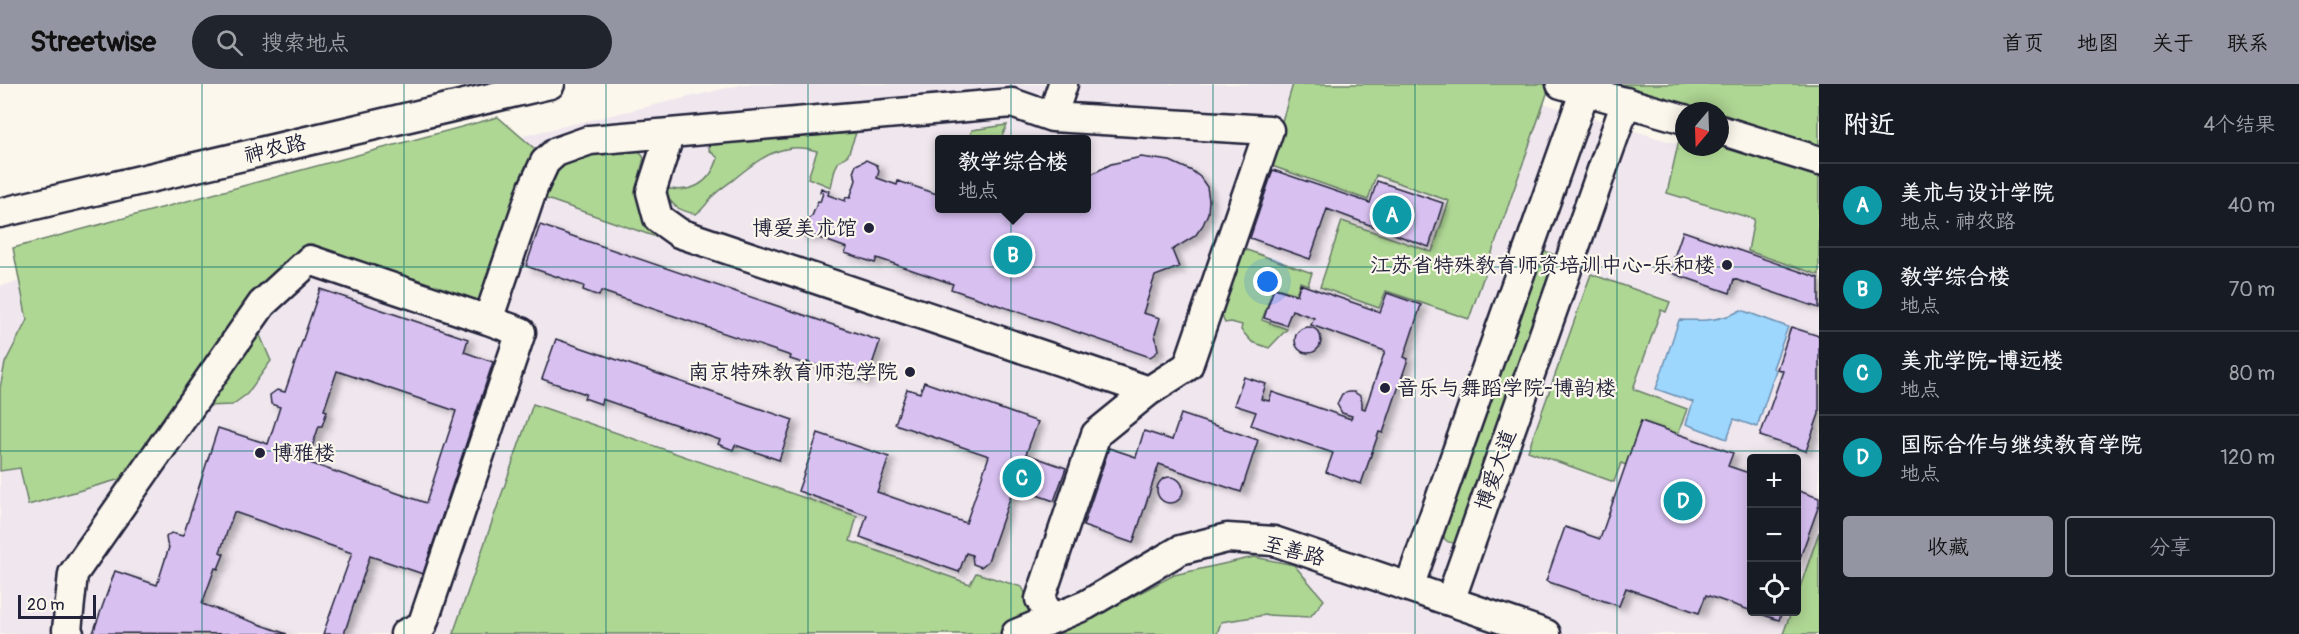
<!DOCTYPE html>
<html lang="zh">
<meta charset="utf-8">
<style>
body{margin:0;font-family:Pangolin,"LXGW WenKai TC",sans-serif;background:#20242c;color:#f1f3f6}
.controls{position:absolute;right:18px;bottom:18px;display:grid;overflow:hidden;border-radius:6px;box-shadow:0 3px 15px #0003}
.controls button{width:54px;height:54px;display:grid;place-items:center;padding:0;border:0;border-bottom:2px solid #363941;background:#171b24;color:#f1f3f6;font:30px sans-serif}
.compass{position:absolute;left:1675px;top:18px;width:54px;height:54px;border-radius:50%;background:#171b24;box-shadow:0 3px 15px #0003;rotate:199deg}
.scale{position:absolute;left:18px;bottom:15px;width:78px;box-sizing:border-box;padding-left:6px;border:3px solid #22223b;border-top:0;font-size:16px;line-height:21px;white-space:nowrap;color:#22223b;-webkit-text-stroke:4px #fbf7ec;paint-order:stroke}
.you{position:absolute;left:1268px;top:198px;width:21px;height:21px;margin:-15px;border:4px solid #fff;border-radius:50%;background:#1a73e8;box-shadow:0 0 0 9px #1a73e833}
.badge{display:grid;place-items:center;width:39px;height:39px;border-radius:50%;background:#9495a2;color:#fff;font-size:20px;font-weight:700}
.pin{position:absolute;translate:-50% -50%;border:3px solid #fff;box-shadow:0 2px 6px #0006}
.popup{position:absolute;left:935px;top:51px;width:156px;height:78px;box-sizing:border-box;display:grid;place-content:center;border-radius:6px;background:#171b24;filter:drop-shadow(0 2px 4px #0005);font-size:20px;white-space:nowrap;color:#9ea1a6}
.popup b{font-size:22px;color:#f1f3f6}
.popup::after{content:'';position:absolute;left:50%;top:100%;margin-left:-12px;border:12px solid transparent;border-top-color:#171b24}
.list{margin:0;padding:0;list-style:none}
h2{display:flex;justify-content:space-between;align-items:center;height:78px;margin:0;padding:0 24px;font-size:26px}
h2 small{font-size:20px;font-weight:400;color:#9ea1a6}
.list li{display:grid;grid-template-columns:39px 1fr auto;gap:18px;align-items:center;box-sizing:border-box;height:84px;padding:0 24px;border-top:2px solid #363941}
.list b{display:block;font-size:22px;white-space:nowrap}
.list p{margin:0;font-size:20px;white-space:nowrap;color:#9ea1a6}
.list em{font-size:20px;font-style:normal;color:#9ea1a6}
.actions{display:flex;gap:12px;padding:18px 24px}
.actions a{flex:1;padding:14px 0;border:2px solid #9495a2;border-radius:6px;text-align:center;font-size:21px;color:#9495a2}
.actions .main{background:#9495a2;color:#111}
.icon{flex:none;width:33px;height:33px;fill:none;stroke:currentColor;stroke-width:2;stroke-linecap:round;stroke-linejoin:round}
.map{position:relative;flex:none;width:1819px;height:550px;overflow:hidden}
header{display:flex;align-items:center;gap:36px;box-sizing:border-box;height:84px;padding:0 30px;background:#9495a2;color:#111}
header strong{font-size:28px}
nav{display:flex;gap:33px;margin-inline-start:auto;font-size:21px}
.search{width:420px;height:54px;background:#20242c;display:flex;align-items:center;gap:15px;box-sizing:border-box;padding:0 21px;border-radius:33px;color:#9ea1a6;font-size:22px}
main{display:flex}
aside{flex:1;background:#171b24}
.map>svg:first-child{display:block}
</style>
<header>
<strong>Streetwise</strong>
<div class="search"><svg class="icon" aria-label="search" viewBox="0 0 24 24"><circle cx="10" cy="10" r="6"/><path d="M15 15l6 6"/></svg>搜索地点</div>
<nav><a>首页</a><a>地图</a><a>关于</a><a>联系</a></nav>
</header>
<main>
<div class="map">
<svg width="1819" height="550" viewBox="0 0 1819 550">
<defs>
<filter id="shadow"><feDropShadow dx="6" dy="4" stdDeviation="3" flood-color="#0004"/></filter>
</defs>
<rect width="100%" height="100%" fill="#fbf7ec"/>
<filter id="ink" filterUnits="userSpaceOnUse"><feTurbulence type="fractalNoise" baseFrequency=".0167" numOctaves="2"/><feDisplacementMap in="SourceGraphic" scale="12" xChannelSelector="R" yChannelSelector="G"/><feConvolveMatrix kernelMatrix="1 2 1 2 8 2 1 2 1" color-interpolation-filters="sRGB"/></filter>
<g filter="url(#ink)">
<!-- built -->
<path fill="#f0e7ee" fill-rule="evenodd" d="M744,0H1375L1523,13L1819,103V550H0V202L277,135L530,50ZM940,56H1086V124H940ZM1752,374H1796V528H1752Z"/>
<!-- green -->
<path fill="#afd794" stroke="#687c68" stroke-width="1.5" fill-rule="evenodd" d="M1293,0H1819V191L1748,167L1754,135L1667,109L1681,47L1548,7L1469,235L1386,207L1379,224L1320,203L1342,137L1432,168L1449,117L1376,91L1368,116L1269,81ZM1684,27H1720V63H1684Z
M498,33L535,65L491,198L478,219L307,162L247,221L271,277L247,310L232,321L204,322L142,389L28,421L20,384L0,387V304L5,279L27,236L13,164Z
M1007,41L1001,55H969L972,46Z
M856,49L848,71L839,77L835,85L831,103L808,94L817,67C783,56 758,75 733,96C726,101 717,107 711,114C705,121 705,124 696,130C679,127 669,121 665,104C691,110 710,100 718,74L709,66L710,59Z
M637,63L644,74C633,114 638,117 656,153L544,114L558,79L584,67Z
M1241,164L1312,189L1308,201L1300,198L1296,210L1274,203L1262,236L1287,245L1269,264L1252,258L1241,246L1242,241L1231,238L1225,239C1214,220 1234,185 1241,164Z
M1542,168C1550,167 1555,170 1558,178L1456,459C1448,459 1444,457 1443,449Z
M1591,190L1670,218L1666,228L1661,226L1633,305L1687,325L1678,350L1641,337L1626,381L1621,379L1614,398L1528,367Z
M533,320L857,432L850,457L970,500L976,489L1022,503L1046,550H453Z
M1819,448V550H1783L1791,528H1796L1797,512Z
M1254,473L1294,481L1324,516L1310,533L1266,531L1221,538L1217,550H1051L1105,527L1174,491Z"/>
<!-- water -->
<path fill="#9dd7fe" stroke="#6c8fb0" stroke-width="1.5" d="M1741,226L1788,243L1773,284L1776,286L1757,343L1734,335L1727,355L1686,340L1693,318L1656,305L1679,236C1701,237 1722,237 1741,226Z"/>
<!-- building -->
<path fill="#d8c1f1" stroke="#22223b" stroke-width="1.5" fill-rule="evenodd" filter="url(#shadow)" d="M1141,73L1170,77L1192,87L1200,93L1207,103L1209,116L1208,129L1203,141L1195,152L1172,166L1179,183L1155,192L1143,229L1160,234L1155,250L1158,266L1156,269L1150,273L951,205L953,200L877,174L875,179L845,169L847,164L811,151L810,154L801,151L799,148L801,140L812,132L818,117L820,118L823,109L820,108L821,104L829,107L828,111L845,117L846,113L850,114L856,96L854,86L856,81L866,76L877,81L879,87L877,94L897,101L898,97L940,111V124H1004L1027,127L1037,124H1086V93L1111,80Z
M1273,86L1370,119L1377,97L1443,119L1429,163L1327,125L1310,175L1250,154Z
M540,141L880,257L866,298L807,278L806,280L790,275L791,272L601,207L599,212L583,206L584,202L526,182Z
M1683,147L1819,194V224L1734,195L1730,209L1669,188Z
M1300,200L1380,228L1387,209L1421,221L1404,273L1408,275L1383,349L1379,348L1361,400L1326,388L1333,369L1251,341L1256,328L1234,321L1244,293L1266,300L1261,315L1269,317L1272,308L1351,335L1352,332L1342,329L1337,320L1342,310L1348,308H1354L1360,312L1362,318V324L1365,325L1385,267L1311,241L1314,234L1292,226L1286,241L1264,234L1274,204L1297,211Z
M320,205L468,255L464,268L493,278L423,490L370,472L344,550H323L352,469L234,428L220,468L224,470L218,485L215,484L202,520L287,550L93,549L115,487L157,501L169,463L167,460L166,453L171,449L183,452L218,344L268,360L280,323L271,320L270,311L277,306L285,308ZM337,287L456,327L426,419L307,378L319,342H322L327,327L324,326Z
M1791,243L1819,252V330L1806,367L1760,352L1783,287L1777,285Z
M1295 256a13 13 0 1 1 26 0a13 13 0 1 1-26 0Z
M556,255L793,336L779,376L735,361L733,366L718,360L720,356L602,315L601,320L584,314L586,310L542,295Z
M924,298L1038,338L1026,370L1066,384L1054,417L1014,403L988,477L981,483L973,480L972,471L966,469L959,488L860,453L867,431L798,407L818,349L889,373L877,408L966,439L989,372L895,340L907,305L920,309Z
M1181,330L1258,356L1241,408L1159,380L1133,459L1083,442L1109,364L1136,373L1144,347L1172,356Z
M1641,337L1733,369L1728,382L1752,390V527L1706,511L1699,529L1626,504L1619,522L1546,497L1565,443L1600,455Z
M1157 406a13 13 0 1 1 26 0a13 13 0 1 1-26 0Z
M1796,406L1819,414V421L1796,485Z
M1754,528H1782L1779,536Z"/>
<g fill="none" stroke-linecap="round" stroke-linejoin="round">
<defs>
<path id="minor" d="M1561,0L1684,35
M1720,46L1819,77
M670,49L651,108L658,134L679,149L1149,307L1188,282L1269,46L1052,33
M0,129L550,0
M1409,503L1585,6
M1450,517L1626,18
M1052,535L1040,515L1096,350L1149,307
M69,550L67,546L73,490L262,220L310,176L488,236
M405,550L422,542L521,248L488,236L533,104L545,78L556,68L590,56L1012,19L1052,33L1063,0
M1016,550L1086,521L1180,466L1227,454L1274,457L1546,550"/>
</defs>
<!-- minor casing -->
<use href="#minor" stroke="#22223b" stroke-width="33"/>
<!-- minor -->
<use href="#minor" stroke="#fbf7ec" stroke-width="28"/>
</g>
</g>
<!-- grid -->
<path fill="none" stroke="#0f766e" stroke-width="1.5" stroke-opacity="0.55" d="M202,0V550M404,0V550M606,0V550M808,0V550M1011,0V550M1213,0V550M1415,0V550M1617,0V550M0,183H1819M0,367H1819"/>
<!-- markers -->
<g fill="#22223b" stroke="#fbf7ec" stroke-width="2">
<circle cx="869" cy="144" r="6"/>
<circle cx="1727" cy="181" r="6"/>
<circle cx="910" cy="288" r="6"/>
<circle cx="1385" cy="304" r="6"/>
<circle cx="260" cy="369" r="6"/>
</g>
<g text-anchor="middle" dominant-baseline="central" stroke-width="4.5" stroke-linejoin="round" paint-order="stroke">
<!-- street labels -->
<g font-size="21" fill="#22223b" stroke="#fbf7ec">
<text transform="translate(275 65) rotate(-13)">神农路</text>
<text transform="translate(1496 386) rotate(-71)">博爱大道</text>
<text transform="translate(1294 467) rotate(15)">至善路</text>
</g>
<!-- poi labels -->
<g font-size="21" fill="#22223b" stroke="#fbf7ec" text-anchor="end">
<text x="857" y="144">博爱美术馆</text>
<text x="1715" y="181">江苏省特殊教育师资培训中心-乐和楼</text>
<text x="898" y="288">南京特殊教育师范学院</text>
<text x="1397" y="304" text-anchor="start">音乐与舞蹈学院-博韵楼</text>
<text x="272" y="369" text-anchor="start">博雅楼</text>
</g>
</g>
</svg>
<div class="controls">
<button>+</button>
<button>−</button>
<button><svg class="icon" aria-label="locate" viewBox="0 0 24 24"><circle cx="12" cy="12" r="6"/><path d="M12 2v4M12 18v4M2 12h4M18 12h4"/></svg></button>
</div>
<svg class="compass" viewBox="-18 -18 36 36"><path d="M0-13l5 13h-10z" fill="#e53935"/><path d="M0 13l5-13h-10z" fill="#9ea1a6"/></svg>
<div class="scale">20 m</div>
<div class="you"></div>
<div class="pin badge" style="left:1392px;top:131px;background:#0f9aa8">A</div>
<div class="pin badge" style="left:1013px;top:171px;background:#0f9aa8">B</div>
<div class="popup"><b>教学综合楼</b>地点</div>
<div class="pin badge" style="left:1022px;top:394px;background:#0f9aa8">C</div>
<div class="pin badge" style="left:1683px;top:417px;background:#0f9aa8">D</div>
</div>
<aside>
<h2>附近<small>4个结果</small></h2>
<ul class="list">
<li><span class="badge" style="background:#0f9aa8">A</span><div><b>美术与设计学院</b><p>地点 · 神农路</p></div><em>40 m</em></li>
<li><span class="badge" style="background:#0f9aa8">B</span><div><b>教学综合楼</b><p>地点</p></div><em>70 m</em></li>
<li><span class="badge" style="background:#0f9aa8">C</span><div><b>美术学院-博远楼</b><p>地点</p></div><em>80 m</em></li>
<li><span class="badge" style="background:#0f9aa8">D</span><div><b>国际合作与继续教育学院</b><p>地点</p></div><em>120 m</em></li>
</ul>
<div class="actions"><a class="main">收藏</a><a>分享</a></div>
</aside>
</main>
